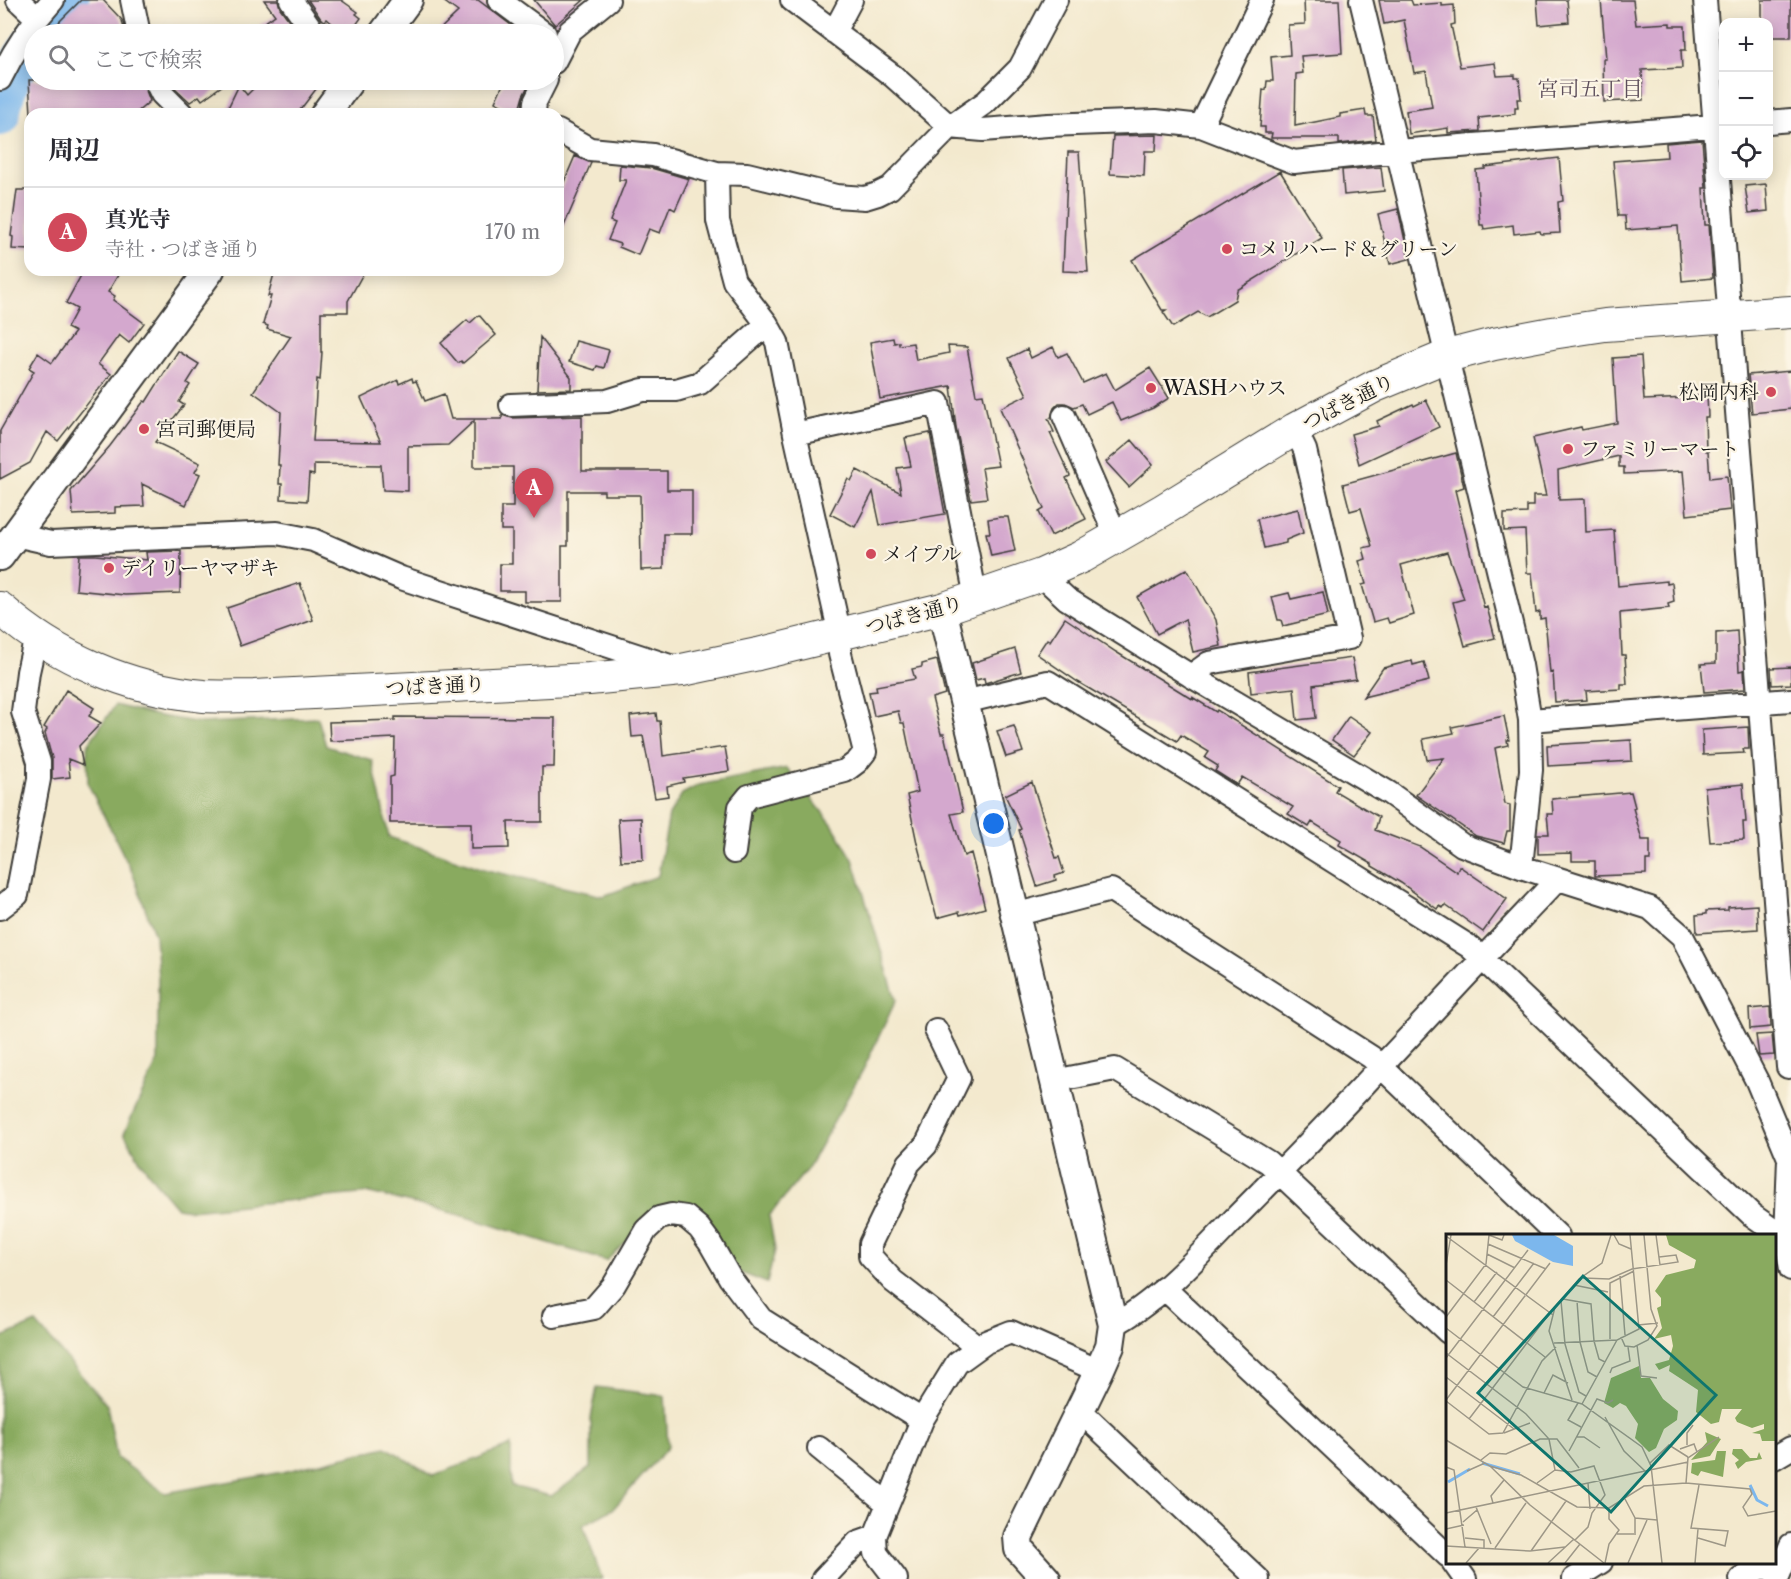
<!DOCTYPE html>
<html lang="ja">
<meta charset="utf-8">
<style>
body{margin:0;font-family:"Libre Caslon Text","Noto Serif JP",serif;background:#f2f2f3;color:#2b2b33}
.controls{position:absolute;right:18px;top:18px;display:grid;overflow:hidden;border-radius:12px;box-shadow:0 3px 15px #0003}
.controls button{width:54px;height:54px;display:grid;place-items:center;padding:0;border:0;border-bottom:2px solid #e1e1e2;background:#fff;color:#2b2b33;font:30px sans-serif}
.you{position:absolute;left:994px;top:824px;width:21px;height:21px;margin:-15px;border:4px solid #fff;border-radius:50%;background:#1a73e8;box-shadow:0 0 0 9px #1a73e833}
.badge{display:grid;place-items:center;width:39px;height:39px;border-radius:50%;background:#d1495b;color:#fff;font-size:20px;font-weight:700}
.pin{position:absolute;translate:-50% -50px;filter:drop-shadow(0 2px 3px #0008)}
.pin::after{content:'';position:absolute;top:32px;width:21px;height:18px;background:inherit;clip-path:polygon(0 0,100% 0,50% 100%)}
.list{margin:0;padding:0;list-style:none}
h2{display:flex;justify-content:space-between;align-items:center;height:78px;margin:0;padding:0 24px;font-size:26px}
h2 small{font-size:20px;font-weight:400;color:#7c7c81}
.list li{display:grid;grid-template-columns:39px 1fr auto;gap:18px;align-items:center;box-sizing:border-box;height:90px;padding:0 24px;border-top:2px solid #e1e1e2}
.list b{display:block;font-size:22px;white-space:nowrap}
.list p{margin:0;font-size:20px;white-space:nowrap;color:#7c7c81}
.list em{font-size:20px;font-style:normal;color:#7c7c81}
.icon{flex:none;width:33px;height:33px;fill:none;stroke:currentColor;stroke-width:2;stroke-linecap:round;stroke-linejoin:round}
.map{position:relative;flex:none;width:1791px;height:1579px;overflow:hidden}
.search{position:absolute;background:#fff;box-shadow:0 3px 15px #0003;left:24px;top:24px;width:540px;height:66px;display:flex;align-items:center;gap:15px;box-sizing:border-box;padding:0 21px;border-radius:33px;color:#7c7c81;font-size:22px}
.panel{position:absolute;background:#fff;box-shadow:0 3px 15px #0003;left:24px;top:108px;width:540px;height:168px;border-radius:18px}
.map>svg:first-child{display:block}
</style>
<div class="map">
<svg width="1791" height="1579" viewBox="0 0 1791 1579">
<rect width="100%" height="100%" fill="#fcf5e5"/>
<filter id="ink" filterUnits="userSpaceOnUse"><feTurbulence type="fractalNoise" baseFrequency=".0167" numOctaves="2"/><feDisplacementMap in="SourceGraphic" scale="12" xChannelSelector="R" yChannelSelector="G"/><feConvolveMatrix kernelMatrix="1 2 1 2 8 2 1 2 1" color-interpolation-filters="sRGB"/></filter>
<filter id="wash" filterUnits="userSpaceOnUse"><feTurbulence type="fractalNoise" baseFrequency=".008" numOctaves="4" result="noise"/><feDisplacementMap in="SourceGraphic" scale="24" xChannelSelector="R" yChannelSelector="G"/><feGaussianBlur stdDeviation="1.35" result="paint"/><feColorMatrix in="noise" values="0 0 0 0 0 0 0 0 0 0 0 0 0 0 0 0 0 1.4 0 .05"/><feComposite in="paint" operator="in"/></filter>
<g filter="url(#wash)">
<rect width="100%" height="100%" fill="#f3e9ce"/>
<!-- forest -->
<path fill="#89aa5f" stroke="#52633e" stroke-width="1.5" d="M115,705L154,715L201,723L318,718L326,746L372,760L389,837L487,870L603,896L658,876L669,815L682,794L699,785L787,768L832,824L853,859L896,1000L863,1070L808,1168L769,1216L775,1250L767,1283L730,1269L701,1227L668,1203L606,1261L460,1215L370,1193L190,1210L177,1208L160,1188L140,1161L124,1133L158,1060V978L155,936L133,874L88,784L87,746Z
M36,1323L107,1405L117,1458L165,1493L283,1472L386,1447L433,1476L511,1445V1486L551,1496L591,1467V1418L597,1387L665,1396L668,1447L613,1509L583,1525L602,1579H0V1338Z"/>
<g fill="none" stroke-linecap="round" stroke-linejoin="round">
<!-- river -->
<path stroke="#7cb7ed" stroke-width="40" d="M38,34L69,0
M0,116C4,86 17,65 34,41"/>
</g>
<g id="blocks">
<!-- building -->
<path fill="#d4a8ce" d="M81,0H103L122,20L125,34H50L60,21Z
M264,0H278L280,8L299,34H248L275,15Z
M308,0H341L358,12L356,14L361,18L351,32L344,27L341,31L327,19L325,21L321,19Z
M442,0H478L523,34H435L458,12Z
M534,0H584L555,25Z
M1304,0H1339L1342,53L1301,56L1303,73L1296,74L1295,126L1340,117V114L1365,110L1366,116H1373L1376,140L1339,144V138H1271L1272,133H1265V127H1260L1263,89L1266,90L1267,81H1273L1271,57L1290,55L1288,25L1305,24Z
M1379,0H1411L1413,5L1442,3V6L1454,5L1455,24L1451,25L1460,67L1495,63L1497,76L1515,75V78H1519L1521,99H1517L1518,108H1515V114L1479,118L1480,131L1448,133V128L1409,134L1406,111L1432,107L1426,71L1414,73L1404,20L1384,24Z
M1537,0H1567L1569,22L1539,25Z
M1601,0H1633L1636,25L1670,23V26H1685L1686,50H1681L1682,68L1642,70L1643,100L1604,102L1603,59H1606Z
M1762,0H1791V37H1768V22L1762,21Z
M29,80H142L150,101L135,114H31Z
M170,80H230L202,100L199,96L190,102L173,86Z
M262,80H323L297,114H225L239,85L247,95Z
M505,80H531L523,96L518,114L495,102Z
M1157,135L1156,151H1145L1144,176L1110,174L1113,136Z
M1702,140L1706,188H1703L1705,225H1709L1713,278L1682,281L1678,226L1626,230L1625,216H1618L1613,161L1667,157L1666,143Z
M1068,152H1079L1088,272L1063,271Z
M575,156L591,163L558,240V196Z
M1559,158L1563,201L1558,202L1560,233L1541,234L1540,231L1514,234L1513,225L1484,229L1483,225H1480L1476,170L1485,169V167Z
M620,165L651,168L689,179L675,210L670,207L660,233L649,229L638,255L619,247L620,244L608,240L615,223L610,221L626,180H619Z
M1381,167L1384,191L1344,195L1342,170Z
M1280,171L1322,238L1237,290L1235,300L1207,317L1198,312L1173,327L1163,312L1166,310H1162L1132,260Z
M1766,184L1768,211L1749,213L1745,186Z
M17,190H30V250L12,249L13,237L11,236Z
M1398,209L1409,259L1390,264L1378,214Z
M84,270H121L108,292L115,296L113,300L144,323L129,343L119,335L98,364L111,374L58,441L47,432L30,463L0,479V431L34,371L29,368L38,353L52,363L75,332L67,328L77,309L66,303Z
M275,270H365L348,301V312H321V352H322L320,380L317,379L313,441L381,442L361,398L398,380L399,384L412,378L413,382L416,381L425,401L444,394L451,419H502V415L512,418L582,416V471H667V490H692V534H664V569L641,570L640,495H604V491H568V546H562V602H525V591H500V564H512V530H501V507H513V467H474V421L448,445L408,446V491L383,490L381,465L314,464V475L309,474L307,501L281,499L282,484H279L280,465H278L281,412L253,392L291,336L267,329L268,326L263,324L271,296H268Z
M479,315L496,335L463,363L461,361L458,363L441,343L467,320L470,323Z
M540,337L571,377V389L537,390Z
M893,338L894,343L899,342V345L913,343L916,360L949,353L948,346L967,347L976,395L983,394L998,466L982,468L987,498L971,500L956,427L951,386L880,399L870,342Z
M576,341L609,350L604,368L597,366L595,370L569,362Z
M1053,347L1058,357L1067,353L1083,383L1106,373L1115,390L1150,368L1169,398L1153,408L1121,421L1112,402L1087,414L1082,404L1074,407L1065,403H1059L1054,408L1051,418L1048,419L1054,432L1050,433L1070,476L1066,478L1086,519L1051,536L1039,512L1044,509L1000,408L1027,395L1009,358L1027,349L1031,358Z
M178,351L199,364L187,383L190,385L179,402L184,405L155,442L200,463L195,472L200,474L186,505L142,484L144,506L115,507V513L73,515L71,491L110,446L144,401L146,402Z
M1641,356L1644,400L1688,398V396L1707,394L1708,417H1705L1706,451H1708L1710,478L1727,476L1730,510L1687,515L1683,471L1624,474V467H1619V456L1558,470L1559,500L1585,499L1586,532L1614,530L1618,586L1667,581V584L1672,583L1674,602L1668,604L1669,608L1620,613L1622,655H1625L1627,684H1621V689L1586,691L1587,700L1555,702L1553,672L1550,673L1545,618L1540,619V612L1536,613L1532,573H1527L1525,530L1504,531V514L1527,513V506H1533V496H1546L1533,438L1581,427L1582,430L1617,423L1613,358Z
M1791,371V409L1752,413L1748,375Z
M1426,400L1439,427L1359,464L1351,434L1379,426L1377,421L1413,404L1414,406Z
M930,433L945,514L880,525L873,492L855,527L830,514L848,479L851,481L857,470L901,493L897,468L911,466L905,438Z
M1132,440L1153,465L1129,487L1106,462Z
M1456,453L1464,487L1455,490L1484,608L1487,607L1495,638L1465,646L1453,602L1464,599L1447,552L1401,565L1414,615L1389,623L1387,618L1373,622L1362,585L1366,584L1359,561L1366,559L1363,548L1372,546L1361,508L1350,511L1343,484Z
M1298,509L1303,533L1286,540V543L1264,548L1257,519Z
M1000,517H1008L1015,551L991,556L986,533H990L988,519Z
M181,551L180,593L125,595L76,590L79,555H95L147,560L146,552Z
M1187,569L1216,620L1221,646L1193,652L1185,619L1157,634L1137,597Z
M300,583L313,620L240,646L227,608Z
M1323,592L1328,615L1283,626L1281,620H1278L1272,597L1289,593L1291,599Z
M1065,618L1116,652L1194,700L1192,697L1216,712L1217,710L1338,786L1335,791L1379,817L1375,830L1420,847L1457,872L1459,866L1507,899L1483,932L1445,905L1443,908L1439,906L1437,909L1401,883L1372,866V864L1339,845L1341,840L1312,822L1309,827L1288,814L1293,807L1242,777L1237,785L1215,771L1218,766L1205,758L1209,752L1181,735L1177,741L1078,682L1037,654L1047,639L1050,641Z
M1737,631L1739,671L1744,670L1745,689L1704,692L1701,664L1716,663V633Z
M1015,649L1021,672L985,683L984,678L976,680L972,663Z
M1352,658L1356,679L1313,685L1316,718L1297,720L1294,688L1251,693L1249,672Z
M937,660L945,694L932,698L941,734H944L947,747H948L963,812L951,814L964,856L971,853L985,908L960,915L959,912L937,918L917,843L907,795L918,792L904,723H901L898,711L874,716L869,692L877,691L876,686L915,679L912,669L922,667V664Z
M1412,661L1413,665L1424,662L1429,681L1363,697L1383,668Z
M1791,667V684L1772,685L1771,668Z
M66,690L94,708L89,716L101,723L79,746L83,765L68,759L70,777L52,779V758L45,733L47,729L44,727Z
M656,713L657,721H660L663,756L725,747L729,771L683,778L684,782L667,786L668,796L655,798L643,736L632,737L630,716Z
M1349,716L1372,732L1354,755L1332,740Z
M1504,716L1509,740H1507L1508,745L1495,748L1505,804L1510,805V831H1507L1504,843L1476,836L1416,795L1444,758L1427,760L1423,739L1454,733L1452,727Z
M395,717L555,718L554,767H542V822H508L509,848L471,849V823H390V777L394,776L395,738L330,741L329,722L395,720Z
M1014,726L1023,752L1006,757L997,731Z
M1748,727L1749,749H1743L1744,753L1703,755L1702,730Z
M1631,740L1632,761L1548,766L1547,745Z
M1032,782L1056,858L1059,857L1064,873L1055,876L1056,880L1037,886L1019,830L1021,829L1005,795Z
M1743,784L1746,822H1743L1744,840L1710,842L1705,788Z
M1631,792L1635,807L1633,808L1642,840H1650V860H1646V874L1595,876V861H1572V853L1538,854V834H1549L1547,814H1553L1552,799Z
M641,818L643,860L621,861L618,819Z
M1757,905L1758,929L1697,933L1696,915L1706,914V911L1728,910V907Z
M1770,1007L1771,1027L1750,1029L1749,1009Z
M1772,1034L1774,1055L1759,1056L1756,1035Z"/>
</g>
</g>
<g filter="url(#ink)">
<use href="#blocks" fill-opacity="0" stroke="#3c3b37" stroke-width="1.5"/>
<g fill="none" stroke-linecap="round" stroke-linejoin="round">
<defs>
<path id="minor" d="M18,0L37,18
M132,0L139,34
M291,0L315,34
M499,0L545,34
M792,0L893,76L950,127L983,130L1048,125L1156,121L1201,126L1294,162L1398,151L1724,125
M1361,0L1521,665L1530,720L1531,770L1521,867
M1705,0L1788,1067
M834,32L851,0
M554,62L570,31L608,0
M0,79C14,50 31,24 53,0
M155,80L162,94L182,114
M534,114L535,102L546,80
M1768,122L1791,120
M1201,126L1262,0
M558,131L590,149L653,155L717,173L747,174L836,196L865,198L878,194L890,188L950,127L986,102L1020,68L1056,0
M717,173L718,221L734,281L767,324L777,342L795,434L840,635V654L865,752L857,762L845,771L749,796L740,807L734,852
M511,405L607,401L643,390H676L700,383L767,324
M1064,416L1117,538
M795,434L938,403L976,598
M15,535L51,543L277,533L313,540L401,578L673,667
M1041,575L1067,599L1191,676L1389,793L1462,845L1521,867L1650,908L1682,936L1757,1081L1789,1158L1786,1239L1791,1269
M1191,676L1209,663L1349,638L1305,450L1295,429
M964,702L1048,682L1470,947L1752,1215L1786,1239
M1530,720L1791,700
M0,908L17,895L39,779V762L23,712L28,672L36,636
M1014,915L1111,890L1371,1057L1558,1236
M936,1030L959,1078L926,1145L909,1163L870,1244V1256L893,1281L978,1347
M1054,1081L1115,1069L1268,1162L1448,1332
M1164,1288L1448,1556
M554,1316L594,1308L614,1285L646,1230L659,1218L672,1215L686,1217L699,1228L710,1243L730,1278L761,1319L922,1420
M1113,1325C1162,1300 1206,1247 1245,1208C1352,1101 1453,988 1558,879
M1079,1410L1258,1579
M819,1448L888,1504
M1774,1458L1791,1448
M1453,1562L1465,1579
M823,1579L858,1542L875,1536
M896,1579L876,1553L875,1536L922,1420L957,1363L986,1342L1011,1332L1099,1371
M1574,1579L1601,1562
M1741,1579L1773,1562
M1777,1579L1791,1545"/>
<path id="tertiary" d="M383,34L408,0
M325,114L350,80
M0,556L210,270
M942,609L1113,1325L1110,1346L1099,1371L1018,1537L1019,1549L1046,1579"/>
<path id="secondary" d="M0,608C56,658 129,689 204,696C220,697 238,696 254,696L589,679L682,670L758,654L942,609L1041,575L1081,557L1163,510L1295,429L1375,386L1447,356L1494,344L1552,333L1605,325L1791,312"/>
</defs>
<!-- minor casing -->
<use href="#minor" stroke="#3c3b37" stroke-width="26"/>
<!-- tertiary casing -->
<use href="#tertiary" stroke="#3c3b37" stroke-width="32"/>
<!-- secondary casing -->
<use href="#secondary" stroke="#3c3b37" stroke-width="34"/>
<!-- minor -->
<use href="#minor" stroke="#fff" stroke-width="22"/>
<!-- tertiary -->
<use href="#tertiary" stroke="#fff" stroke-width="28"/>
<!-- secondary -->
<use href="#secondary" stroke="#fff" stroke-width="32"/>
</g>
</g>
<!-- markers -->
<g fill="#d1495b" stroke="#fcf5e5" stroke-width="2">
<circle cx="1227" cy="249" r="6"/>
<circle cx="1151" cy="388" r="6"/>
<circle cx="1771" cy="392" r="6"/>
<circle cx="144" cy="429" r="6"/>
<circle cx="1568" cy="449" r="6"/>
<circle cx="871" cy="554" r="6"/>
<circle cx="109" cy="568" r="6"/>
</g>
<g text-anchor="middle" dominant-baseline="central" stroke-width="4.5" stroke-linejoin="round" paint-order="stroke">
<!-- poi labels -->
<g font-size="20" fill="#1c1c1c" stroke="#fcf5e5" text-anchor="start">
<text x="1239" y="249">コメリハード＆グリーン</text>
<text x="1163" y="388">WASHハウス</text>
<text x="1759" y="392" text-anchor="end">松岡内科</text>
<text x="156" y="429">宮司郵便局</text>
<text x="1580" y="449">ファミリーマート</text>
<text x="883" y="554">メイプル</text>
<text x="121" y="568">デイリーヤマザキ</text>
</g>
<!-- street labels -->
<g font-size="20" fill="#1c1c1c" stroke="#fcf5e5">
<text transform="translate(1348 402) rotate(-27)">つばき通り</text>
<text transform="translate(914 615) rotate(-15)">つばき通り</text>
<text transform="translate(435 686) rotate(-3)">つばき通り</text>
</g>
<!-- neighbourhood labels -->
<g font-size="21" fill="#5c4d5a" stroke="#fcf5e5">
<text x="1590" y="88">宮司五丁目</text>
</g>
</g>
<!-- overview -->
<g transform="translate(1446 1234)">
<rect width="330" height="330" fill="#f3e9ce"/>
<path d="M220,1H330V207H316L314,200L306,199L318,195V190L306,194L291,188L289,184L296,175H276L273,188L265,190L250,178L252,156L223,137L224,131L213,136L209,130L223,126L227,112L225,101L208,105L216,94L211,74L215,72V64L209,57L220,41L248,34L250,26L223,11ZM193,132L195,144H204L217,165L232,177L231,186L218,195L210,214L203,218L189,204L192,190L180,172L174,169L167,174L158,169L165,144ZM259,198L275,205L264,222L245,226L261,208ZM287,215H296L304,224H311L313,218L316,225L300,228L292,235L289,229L293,226L286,220ZM271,217H280L277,243L255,237L252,242L245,239L246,229L269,226Z" fill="#89aa5f"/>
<path d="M66,1H108L127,12V32L107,28L69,7Z" fill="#7cb7ed"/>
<path fill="none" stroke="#7cb7ed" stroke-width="3" d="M36,229L74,240M2,248L24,235M304,251L311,266L322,272"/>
<path fill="none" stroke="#9d9787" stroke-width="1.5" d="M43,1L56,6L58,1M168,1L173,10L185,15M210,1L214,31M0,2L107,81M42,10L100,35M41,20L69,34M0,31L5,1M174,42L179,101M137,44L163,45L186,35L232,28L230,21L213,23M0,46L99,123M128,51L162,58M117,65L145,70L148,107L153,125L159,128M115,67L119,110L133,158L140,162M131,67L134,108L142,138L151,143M28,68L51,38M0,83L40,30L43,1M47,83L88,29M192,91L212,89M0,94L77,153L136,170L196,213L205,232L216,329M175,103L179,112L188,113L202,106L211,92L205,75L198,1M164,105V49L188,37M108,109L171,106M191,111L195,142L211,144M0,119L80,180L103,205L109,236M0,124L82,16M164,139L166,134L184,127L182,113M0,143L68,195M98,159L107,141L122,149M0,166L104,29M126,166L103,97L109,73L133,45L156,29L165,1M0,167L43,200L57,199L96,127L110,113M132,169L122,186L135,193M136,170L171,106L193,95L184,1M159,183L178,217L199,237M23,185L103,80M58,199L84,189M130,203H138L154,214M0,206L44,232L84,271L158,329M241,211V199L247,191M234,215L248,210L251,218M123,217L151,165L162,169L167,166M35,226L44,219L60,220L94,205H111L133,234M204,229L223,211L242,223M44,232L75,241L131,273L163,274L198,252L240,249L304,255L306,260L297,273L302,282L330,277M0,233L8,236L19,313M21,237L39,229M91,249L109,236L125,238L148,232L159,261L146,279L142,293L129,306M142,249L144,275M240,249L242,224L273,203M179,265L189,284V299M47,269L45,262L58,246M30,273L45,310M0,279L242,228M189,284L211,286M17,288L31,276M0,295L18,291M171,300H190M19,304L38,306V314M252,304L279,312L282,297L245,294L253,251M0,312L84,317L119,313M49,314L80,269M85,317L120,267M20,329L33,314M102,329L128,305M119,329L134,310M159,329L163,310L173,296L163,285V274M182,329L201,286M249,329L252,295"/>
<path fill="#0f766e" fill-opacity="0.15" stroke="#0f766e" stroke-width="3" d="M137,42L270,161L165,278L32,159Z"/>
<rect width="330" height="330" fill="none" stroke="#1c1c1c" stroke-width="3"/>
</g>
</svg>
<div class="controls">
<button>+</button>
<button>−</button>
<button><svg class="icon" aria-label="locate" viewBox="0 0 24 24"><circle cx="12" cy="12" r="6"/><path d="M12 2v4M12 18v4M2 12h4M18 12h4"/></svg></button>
</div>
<div class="you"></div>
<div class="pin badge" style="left:534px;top:518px">A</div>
<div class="search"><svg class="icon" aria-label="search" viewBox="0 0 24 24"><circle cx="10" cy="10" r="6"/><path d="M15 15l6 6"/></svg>ここで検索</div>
<section class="panel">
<h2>周辺<small></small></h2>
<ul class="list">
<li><span class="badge">A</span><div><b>真光寺</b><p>寺社 · つばき通り</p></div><em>170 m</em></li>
</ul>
</section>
</div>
